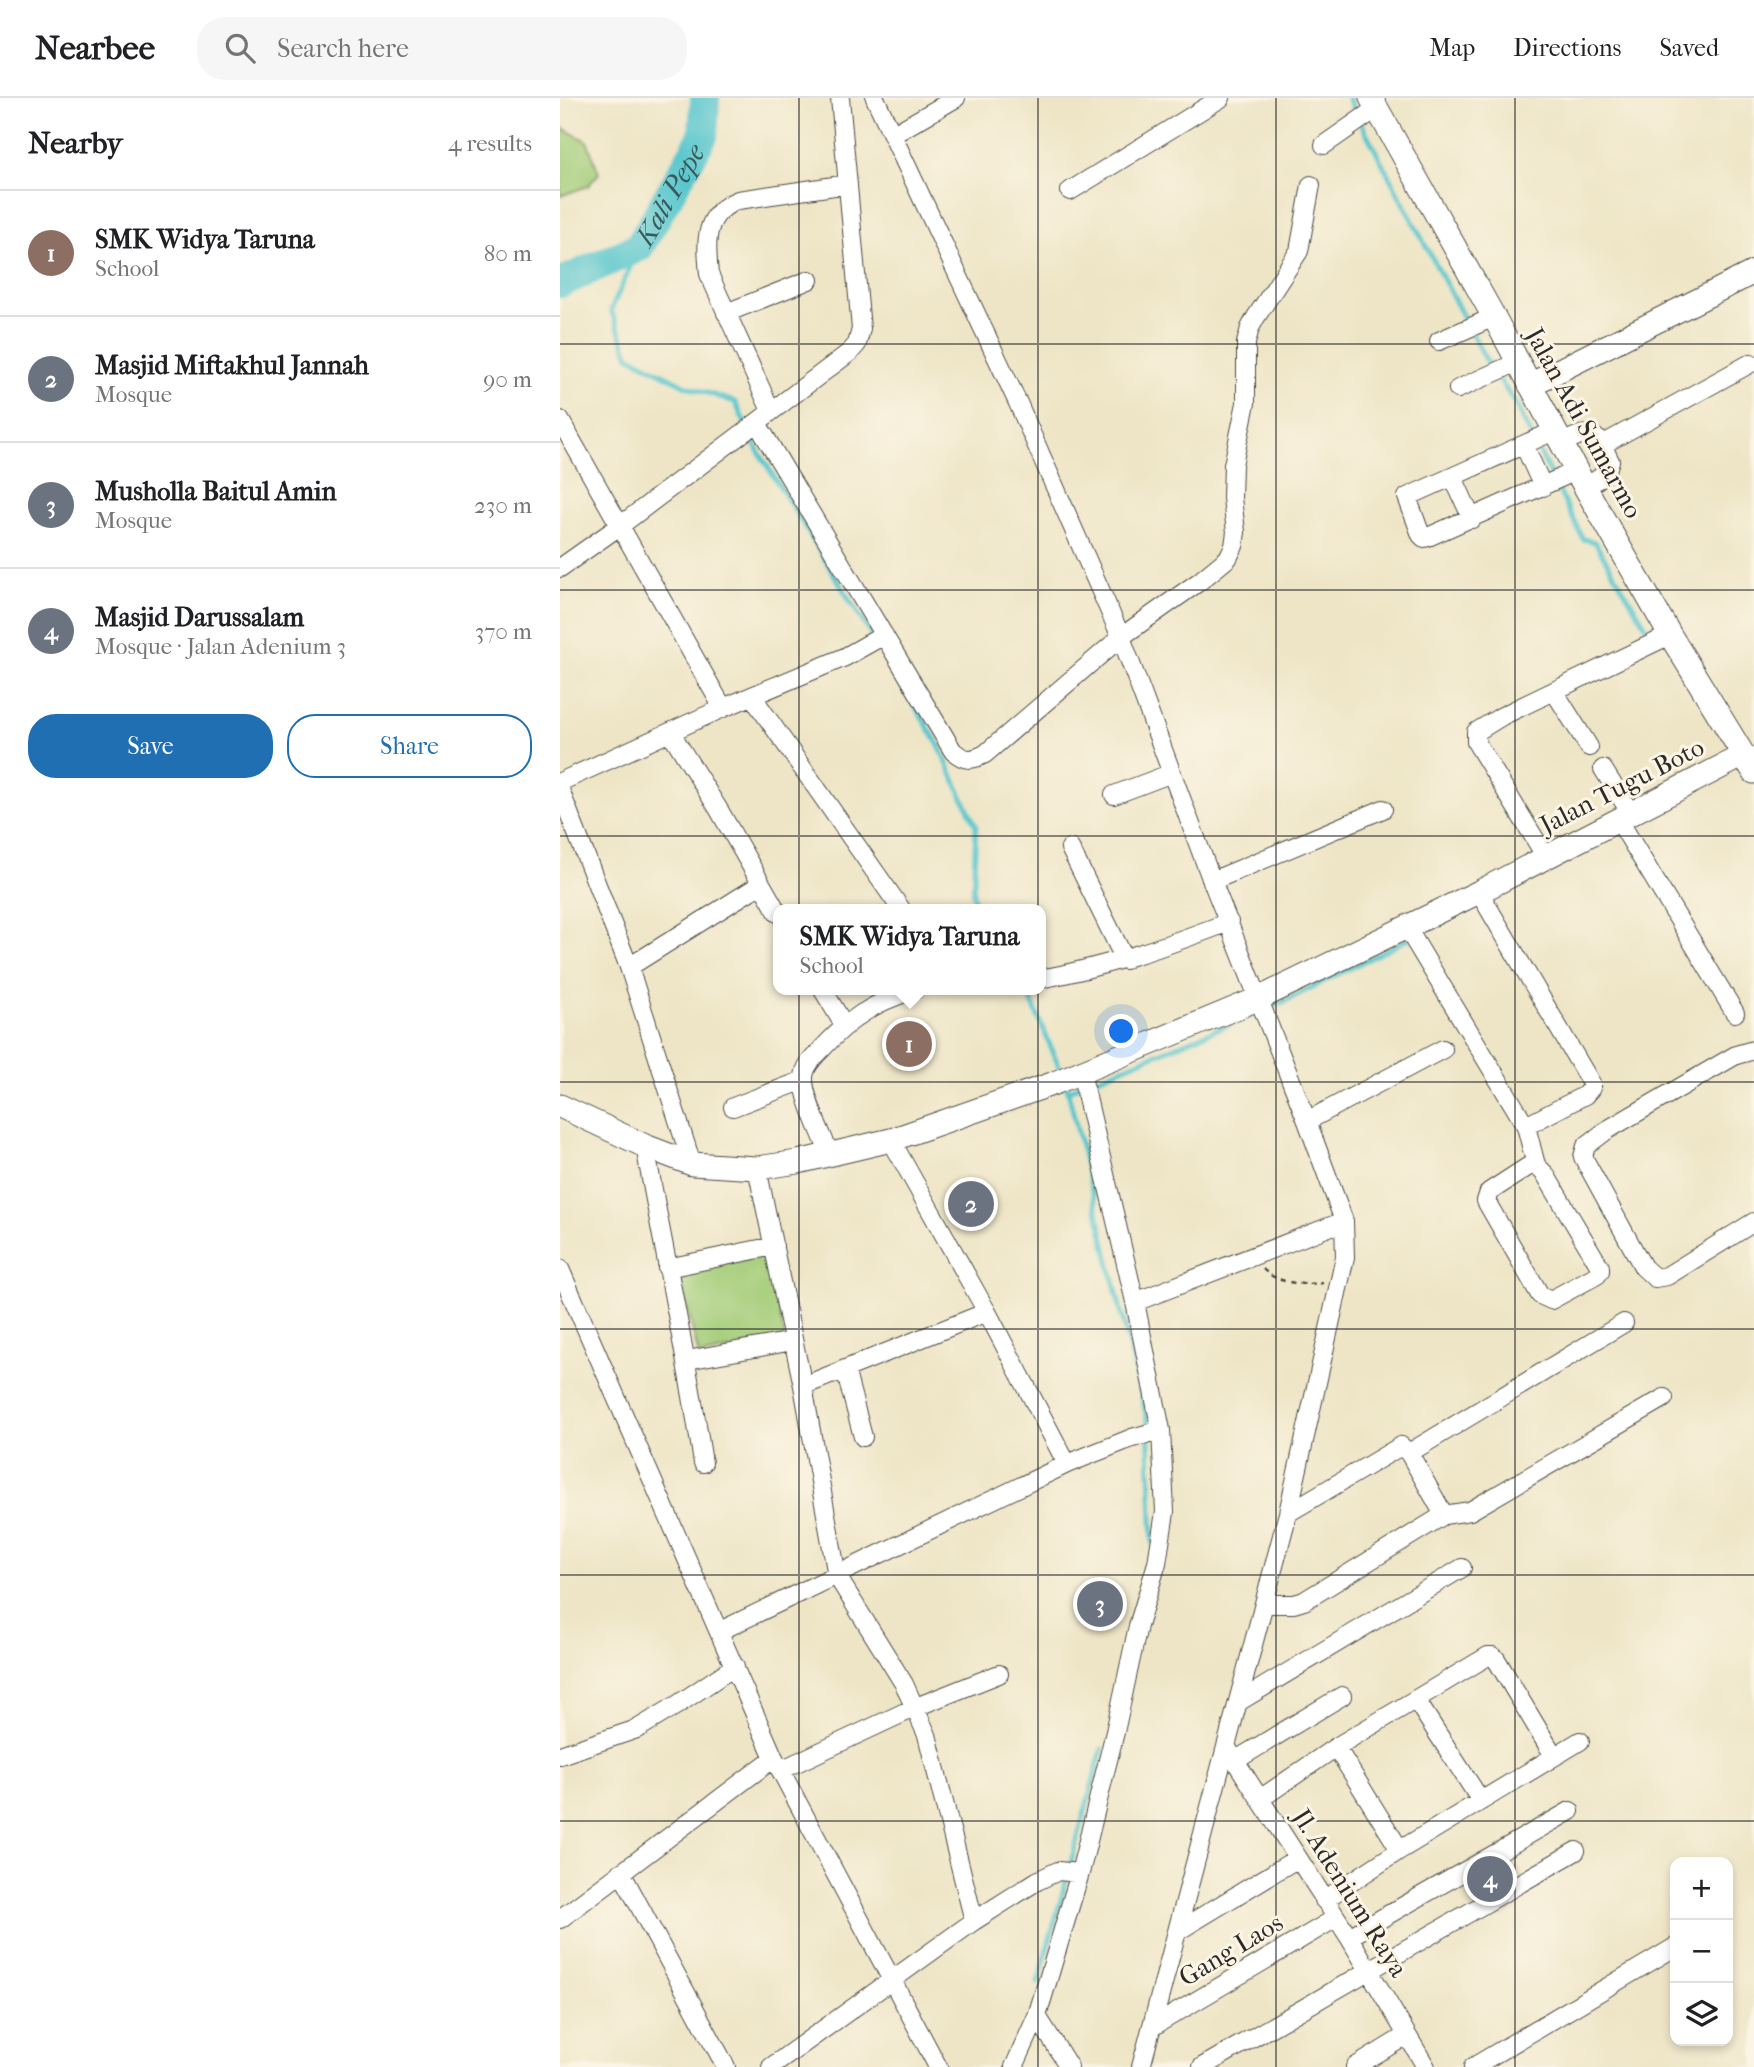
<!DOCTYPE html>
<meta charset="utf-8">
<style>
body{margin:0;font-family:"IM FELL French Canon",serif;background:#f6f6f6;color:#202124}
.controls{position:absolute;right:21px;bottom:21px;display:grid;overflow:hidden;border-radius:14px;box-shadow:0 4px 10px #0003}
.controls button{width:63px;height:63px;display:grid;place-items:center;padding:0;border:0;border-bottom:2px solid #e0e0e0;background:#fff;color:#202124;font:35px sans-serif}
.you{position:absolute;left:562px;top:934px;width:24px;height:24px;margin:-18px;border:5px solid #fff;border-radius:50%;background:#1a73e8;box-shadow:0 0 0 10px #1a73e833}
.badge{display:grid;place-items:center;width:46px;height:46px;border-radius:50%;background:#1f6fb2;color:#fff;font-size:23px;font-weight:700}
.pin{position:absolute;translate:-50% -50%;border:4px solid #fff;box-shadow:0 2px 7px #0006}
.popup{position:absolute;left:213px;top:806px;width:273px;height:91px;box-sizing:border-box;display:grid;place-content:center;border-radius:14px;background:#fff;filter:drop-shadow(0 2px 5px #0005);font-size:23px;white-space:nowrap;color:#757577}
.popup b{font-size:26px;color:#202124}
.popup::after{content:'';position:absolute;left:50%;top:100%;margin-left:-14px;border:14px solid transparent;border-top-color:#fff}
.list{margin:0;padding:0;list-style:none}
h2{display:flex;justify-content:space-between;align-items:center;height:91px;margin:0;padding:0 28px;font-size:30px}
h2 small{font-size:23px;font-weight:400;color:#757577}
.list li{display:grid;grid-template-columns:46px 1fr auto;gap:21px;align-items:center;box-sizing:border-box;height:126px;padding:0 28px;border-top:2px solid #e0e0e0}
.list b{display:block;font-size:26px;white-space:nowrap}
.list p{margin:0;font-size:23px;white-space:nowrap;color:#757577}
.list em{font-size:23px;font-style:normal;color:#757577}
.actions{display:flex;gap:14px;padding:21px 28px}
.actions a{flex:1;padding:16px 0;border:2px solid #1f6fb2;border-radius:28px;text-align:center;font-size:24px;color:#1f6fb2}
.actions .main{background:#1f6fb2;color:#fff}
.icon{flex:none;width:38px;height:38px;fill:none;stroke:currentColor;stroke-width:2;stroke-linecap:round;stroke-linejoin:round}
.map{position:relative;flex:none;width:1194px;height:1969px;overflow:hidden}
header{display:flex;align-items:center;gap:42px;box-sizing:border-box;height:98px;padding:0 35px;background:#fff;border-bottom:2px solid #e0e0e0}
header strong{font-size:33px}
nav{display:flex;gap:38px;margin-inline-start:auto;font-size:24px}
.search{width:490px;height:63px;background:#f6f6f6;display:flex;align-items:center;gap:18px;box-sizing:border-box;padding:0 24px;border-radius:28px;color:#757577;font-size:26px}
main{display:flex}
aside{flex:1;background:#fff}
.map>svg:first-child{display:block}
</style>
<header>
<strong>Nearbee</strong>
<div class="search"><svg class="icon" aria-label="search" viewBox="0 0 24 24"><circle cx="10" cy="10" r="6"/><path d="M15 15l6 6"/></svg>Search here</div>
<nav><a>Map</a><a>Directions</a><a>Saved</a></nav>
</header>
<main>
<aside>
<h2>Nearby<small>4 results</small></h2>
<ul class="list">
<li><span class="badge" style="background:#8d6e63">1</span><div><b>SMK Widya Taruna</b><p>School</p></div><em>80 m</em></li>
<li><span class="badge" style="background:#6b7280">2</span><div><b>Masjid Miftakhul Jannah</b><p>Mosque</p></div><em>90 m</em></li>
<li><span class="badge" style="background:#6b7280">3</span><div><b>Musholla Baitul Amin</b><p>Mosque</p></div><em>230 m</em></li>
<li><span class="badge" style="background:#6b7280">4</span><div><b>Masjid Darussalam</b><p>Mosque · Jalan Adenium 3</p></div><em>370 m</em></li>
</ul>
<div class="actions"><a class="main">Save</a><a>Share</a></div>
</aside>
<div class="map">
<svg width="1194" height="1969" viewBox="0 0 1194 1969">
<rect width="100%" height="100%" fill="#fcf5e5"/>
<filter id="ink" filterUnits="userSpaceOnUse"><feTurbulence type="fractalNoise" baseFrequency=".0143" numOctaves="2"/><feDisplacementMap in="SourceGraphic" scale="14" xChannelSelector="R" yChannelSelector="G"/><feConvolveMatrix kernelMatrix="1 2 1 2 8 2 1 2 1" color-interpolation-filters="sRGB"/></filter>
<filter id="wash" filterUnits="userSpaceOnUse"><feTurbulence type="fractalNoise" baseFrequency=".00686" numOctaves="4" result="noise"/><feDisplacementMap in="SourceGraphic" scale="28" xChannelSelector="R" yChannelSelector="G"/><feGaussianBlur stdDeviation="1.57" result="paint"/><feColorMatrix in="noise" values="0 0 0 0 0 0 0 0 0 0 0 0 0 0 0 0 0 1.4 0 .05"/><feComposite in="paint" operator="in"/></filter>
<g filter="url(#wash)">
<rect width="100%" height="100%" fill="#eee5c6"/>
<!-- green -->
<path fill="#a2cc77" stroke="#667c51" stroke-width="2" d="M0,29L27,43L39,75L28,88L0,98Z
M206,1157L225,1240L139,1258L118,1172Z"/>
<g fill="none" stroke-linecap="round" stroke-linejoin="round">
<!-- stream -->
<path stroke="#59c6ce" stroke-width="5" d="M788,0L925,260L955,305L1023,441L1035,444L1088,532
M79,149L51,212L69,258L126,288L175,304L197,351L377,644L416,728L413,797L417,811
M467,892L502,976
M506,985L588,1325L593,1445
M509,992L721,905L848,841
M478,1885L542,1651"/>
<!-- river -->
<path stroke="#59c6ce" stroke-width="30" id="s1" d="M0,185L79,149L143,38L145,0"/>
</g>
</g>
<g filter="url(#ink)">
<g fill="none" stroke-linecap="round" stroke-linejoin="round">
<defs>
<path id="minor" d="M315,0L458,305L561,539L652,783L747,1023L784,1123L785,1159L728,1415L581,1969
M332,37L396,0
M764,47L817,10
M510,93L661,0
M166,215L249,182
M879,243L934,219
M898,291L958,264
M211,313L149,176C146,143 143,116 178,102L288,86
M0,322L163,610
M197,325L393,653C405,663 411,663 425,656L561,539L640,483L668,460L674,448L676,434L672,400L673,367L686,305V245L690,230L696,219L739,153L751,87
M994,333L847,399L861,437L864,440L868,439L1016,373
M1001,346C1015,338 1031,329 1042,347L1191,265
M964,347L983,389
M893,379L912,421
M1025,389C1038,382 1046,377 1050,363L1042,347
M0,470L61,427L290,254L297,246L301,231L280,0
M994,593L1029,649
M192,598L341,811
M111,635L159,712L218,815
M1043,671L1070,714
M0,684L163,610L285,559L324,537
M0,692L69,869L132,1066
M554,697L612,675
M1058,721L1175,915
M510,750L565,862
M986,759L916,644V634L942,618L1110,537
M652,783L823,711
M919,794L1031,985V990L1025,997L966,1028
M847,830L966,1028L976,1067L985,1076L1040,1169V1173L1037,1177L991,1202L980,1197L926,1103L929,1094L969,1068L976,1067
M69,869L201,786
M480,881C546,869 606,848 669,824
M263,892L284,927
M1194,952L1176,957L1047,1032L1026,1048L1023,1059L1083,1169L1095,1180L1107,1178L1194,1124
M173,1009L244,982
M747,1023L883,951
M331,1042L427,1214L507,1366
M85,1048C104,1154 127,1259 143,1365
M270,1057C263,1038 243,999 244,980C244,969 253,960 260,953C289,921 312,905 354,892
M197,1070L243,1288L277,1478L344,1586L367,1637L414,1823
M107,1170L214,1148
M0,1171L214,1660L378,1969
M575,1204L784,1123
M127,1262L233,1243
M285,1271L303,1339
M243,1288L427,1214
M849,1355L1064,1225
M728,1415L841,1348L849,1355L884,1417
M705,1506H734L744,1503L884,1417L910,1413L1104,1300
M160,1533L507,1366L572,1340L601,1332
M856,1602L921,1703
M680,1603L902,1470
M776,1649L840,1752
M667,1650L789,1839L866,1969
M0,1657L77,1631L117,1607L175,1568
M676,1662L782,1598
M221,1672L356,1609L439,1576
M700,1701L776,1649L928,1558H933L936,1561L994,1658
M61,1774L166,1969
M764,1802L840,1752L1020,1643
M0,1821L214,1660
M618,1833L738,1760
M789,1839L1010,1713
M477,1918L509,1969
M592,1929L776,1820
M211,1969L414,1823L477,1783L498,1773L520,1775
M454,1969L477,1918L520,1775L555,1634L578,1528L597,1465L605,1414L601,1332L575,1204L521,974
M642,1969L1016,1753
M795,1969L847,1937
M913,1969L1115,1849"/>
<path id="major" d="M811,0L934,219L1025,389L1110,537L1194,674
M970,287L1194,174
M0,1008L85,1048L132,1066L197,1070L238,1064L331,1042L492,986L700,900L919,794L1184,657"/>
</defs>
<!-- minor casing -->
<use href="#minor" stroke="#484742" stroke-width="20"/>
<!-- major casing -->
<use href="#major" stroke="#484742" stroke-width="25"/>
<!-- path -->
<path stroke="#484742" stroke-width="2.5" stroke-dasharray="5 5" stroke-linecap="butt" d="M703,1171C717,1186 744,1187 763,1185"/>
<!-- minor -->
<use href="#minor" stroke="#fff" stroke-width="18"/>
<!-- major -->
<use href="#major" stroke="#fff" stroke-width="23"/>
</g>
</g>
<!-- grid -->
<path fill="none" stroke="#2b2b2b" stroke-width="2" stroke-opacity="0.55" d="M239,0V1969M478,0V1969M716,0V1969M955,0V1969M0,246H1194M0,492H1194M0,738H1194M0,984H1194M0,1231H1194M0,1477H1194M0,1723H1194"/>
<g text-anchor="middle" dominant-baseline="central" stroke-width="6" stroke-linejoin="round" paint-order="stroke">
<!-- street labels -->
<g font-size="26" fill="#2b2b2b" stroke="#fcf5e5">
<text transform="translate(1024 325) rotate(61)">Jalan Adi Sumarmo</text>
<text transform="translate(1062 688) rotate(-27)">Jalan Tugu Boto</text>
<text transform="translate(790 1795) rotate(58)">Jl. Adenium Raya</text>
<text transform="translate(671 1852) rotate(-31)">Gang Laos</text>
</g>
<!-- water labels -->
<g font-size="28" font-style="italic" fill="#395a5c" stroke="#fcf5e5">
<text stroke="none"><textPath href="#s1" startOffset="147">Kali Pepe</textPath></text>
</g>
</g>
</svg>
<div class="controls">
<button>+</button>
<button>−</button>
<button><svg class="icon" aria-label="layers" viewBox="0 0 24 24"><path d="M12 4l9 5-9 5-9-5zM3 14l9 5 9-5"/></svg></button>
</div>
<div class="you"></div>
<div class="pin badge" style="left:349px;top:946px;background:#8d6e63">1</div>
<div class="popup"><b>SMK Widya Taruna</b>School</div>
<div class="pin badge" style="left:411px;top:1106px;background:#6b7280">2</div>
<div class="pin badge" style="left:540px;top:1506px;background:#6b7280">3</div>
<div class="pin badge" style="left:930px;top:1781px;background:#6b7280">4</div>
</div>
</main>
